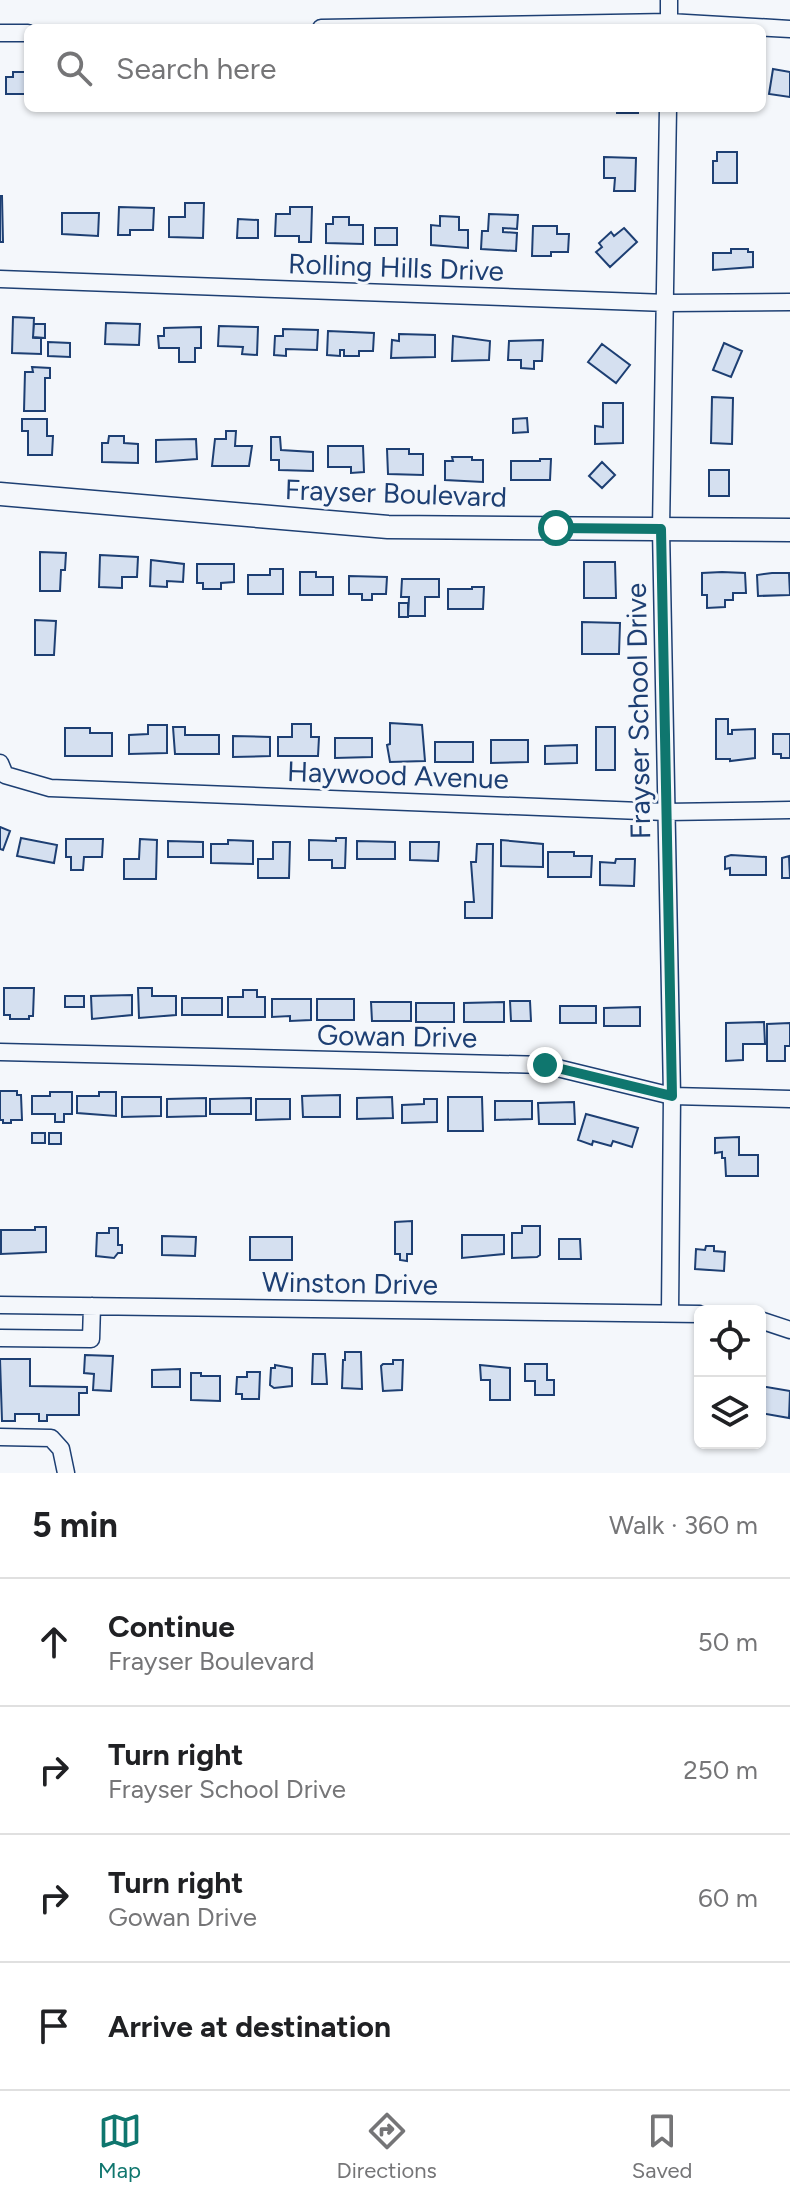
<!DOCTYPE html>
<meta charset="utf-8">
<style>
body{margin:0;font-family:Figtree,sans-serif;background:#f6f6f6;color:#202124}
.controls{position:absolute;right:24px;bottom:24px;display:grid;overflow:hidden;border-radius:12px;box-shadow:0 2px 6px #0004}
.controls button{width:72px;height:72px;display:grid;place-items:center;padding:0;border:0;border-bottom:2px solid #e0e0e0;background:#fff;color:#202124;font:40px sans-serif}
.stop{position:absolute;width:24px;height:24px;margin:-18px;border:6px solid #0f766e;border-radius:50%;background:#fff}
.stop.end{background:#0f766e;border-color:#fff;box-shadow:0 2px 8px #0008}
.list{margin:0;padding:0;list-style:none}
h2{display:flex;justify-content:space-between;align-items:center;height:104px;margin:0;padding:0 32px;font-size:34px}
h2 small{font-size:26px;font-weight:400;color:#757577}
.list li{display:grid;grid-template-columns:52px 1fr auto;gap:24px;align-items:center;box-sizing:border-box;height:128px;padding:0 32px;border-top:2px solid #e0e0e0}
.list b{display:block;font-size:30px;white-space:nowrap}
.list p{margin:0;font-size:26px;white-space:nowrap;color:#757577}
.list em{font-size:26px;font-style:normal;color:#757577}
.icon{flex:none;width:44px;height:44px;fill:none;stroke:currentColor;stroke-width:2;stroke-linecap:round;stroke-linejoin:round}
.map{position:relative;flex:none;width:790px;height:1473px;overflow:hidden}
.search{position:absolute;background:#fff;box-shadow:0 2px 6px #0004;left:24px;right:24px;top:24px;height:88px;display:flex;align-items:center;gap:20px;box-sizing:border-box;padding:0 28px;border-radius:12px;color:#757577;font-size:30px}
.sheet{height:616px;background:#fff}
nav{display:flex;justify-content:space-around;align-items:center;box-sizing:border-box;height:112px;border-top:2px solid #e0e0e0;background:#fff;font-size:22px;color:#757577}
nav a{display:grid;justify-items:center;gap:4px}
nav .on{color:#0f766e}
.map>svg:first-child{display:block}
</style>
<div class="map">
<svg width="790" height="1473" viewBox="0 0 790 1473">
<rect width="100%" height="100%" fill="#f4f7fb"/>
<!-- building -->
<path fill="#d5e0f0" stroke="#1d3f73" stroke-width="2" d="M773,69L790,72V97L769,94Z
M13,72H28V94H6V77H13Z
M617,108H638V113H617Z
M717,152H737V183H713V161H717Z
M604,157L636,158L635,191H614L615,178H604Z
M0,196H2L3,242H0Z
M185,203H204L203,238L169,237V217H185Z
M119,207L154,208L153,230H130V235H118Z
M290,207H312L311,242H299V236H275L276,214H290Z
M62,213H99L98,236L62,234Z
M489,214L518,215L517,229L503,228V232L517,233L516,251L481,249L482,231H488Z
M440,216L459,217V230H468V248L431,245V225L440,226Z
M333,217H349V225H363V244L326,243V224H333Z
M238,219L258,220V238H237Z
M533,226H557V234H569L568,252H551V256H532Z
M375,228H397V245H375Z
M624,228L637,242L610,267L596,252L602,247L599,243L611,232L614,236Z
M731,249H748V252H753V267L713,270V253H731Z
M13,317L34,318L33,338H41V354L12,353Z
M106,323L140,324L139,345L105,344Z
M34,324H45V338L33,337Z
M219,326L258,327L257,355L242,354L243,347L218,346Z
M201,327V348H195V362H179V348H159L158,336H164V328Z
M283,329L318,330L317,350L286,349V356L274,355L275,336H283Z
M328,331L374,333L373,351H359V356H344V350H340V356L327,355Z
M399,334L435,335V357L391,358L392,340L399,341Z
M453,336L490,341L489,360L452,361Z
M543,340L542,361H534V369L521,368V360H508L509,341Z
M48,342L70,343V357L48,356Z
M724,343L742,351L731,377L713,370Z
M602,344L630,365L616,383L588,362Z
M32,367L50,368V378H45V411H24L25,372H33Z
M712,397L733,398L732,444L711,443Z
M603,403H623V443L595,444V426L603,427Z
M527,418L528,432L513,433V419Z
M22,419H47V436H53L52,455H28V431H22Z
M226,431H236L235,446H252L249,466H212L215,439H226Z
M109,436H124V443L138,444V463L102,462V443H108Z
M271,437H280L281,450L313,452V471L279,470V460H271Z
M196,439L197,459L156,462V440Z
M328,446H363L364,472L351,473V467H328Z
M387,449H409V454H423V475L388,474Z
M452,457H472V460H483V482L445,480V461H453Z
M540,459H551L550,480H511V461H540Z
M602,462L615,475L602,488L589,476Z
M709,470H729V496H709Z
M40,552L66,553L65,570H61L60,591H40Z
M100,555L138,557L137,577H122V588L99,587Z
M151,560L184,564L183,582L167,581V587L150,586Z
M584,562H615L616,598H584Z
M197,564H234V582L221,583V589H203V583H197Z
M270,569H283V594H248V575H270Z
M300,572H316V577H333V595H300Z
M722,572L745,573L746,593H733V600H725V607L707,608V595H702V573Z
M772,573H789L790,595L758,596L757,575Z
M349,576L387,577L386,594H372V600H362V594H349Z
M402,579H439V597H425V616H408L409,597H401Z
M472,587H484L483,609H448V589H472Z
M399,603H408V617H399Z
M35,620L56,621L54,655H35Z
M582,622L620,623L619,654H582Z
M716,719H728V734H732V730L755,729V758L730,761V759H716Z
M390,723L422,725L425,761L390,762L387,745L390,744Z
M292,724H311V737H319L318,756H278V737H292Z
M148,725H167V753L129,754V735L148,734Z
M173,727H185V735H219V754H175Z
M596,727H615V770H596Z
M65,728H90V733H112V756H65Z
M773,734H790V758H781V754H773Z
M233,736L270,737V756L233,757Z
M335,738H372V757L335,758Z
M491,740H528V762L491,763Z
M435,742H473V762H435Z
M577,745V763L545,764V746Z
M0,827L10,831L3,850L0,849Z
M21,838L57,845L54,863L17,856Z
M336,838H346L345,868H332V860H309V840L336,841Z
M66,839H103L102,857H84L83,870H71V857H66Z
M140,839L157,840L156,879H124V859H139Z
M228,840L253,841V864L211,863V844H228Z
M501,840L543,844V867L501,866Z
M168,841L203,842V857H168Z
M357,841L395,842V859H357Z
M273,842H290L289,878H258V859H273Z
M410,842H439L438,861L410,860Z
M477,844H493L492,918H465V902H474L471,862H476Z
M548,852H574V856H592L591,877H548Z
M731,855L766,857V875H730V868L725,869V857Z
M789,856L790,878H782V858Z
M616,859H635L634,886L600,885V862L615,863Z
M4,988H34L33,1016H29V1019H10V1015H4Z
M138,988H152V996H176V1015L139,1018Z
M243,990H257V997H265V1017H228V997H243Z
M132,995V1015L92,1019L91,996Z
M65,996H84V1007H65Z
M182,998H222V1015H182Z
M272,999H311V1020L290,1021V1016L272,1017Z
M317,999H354V1020H317Z
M510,1001H530L531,1021H511Z
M371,1002H411V1021H372Z
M504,1002V1022H464V1003Z
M416,1003H454V1022H416Z
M560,1006H596V1023H560Z
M640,1007V1026H604V1008Z
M764,1022L765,1044H743V1060L726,1061V1023Z
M790,1023V1046H785V1061H767V1024Z
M0,1091H17V1095H21L22,1120H11V1123H3V1120H0Z
M50,1092H72V1114H64V1122H55V1114H32V1096H50Z
M99,1092H116V1116L77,1113V1096H99Z
M340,1095V1117H303L302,1096Z
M122,1097H161V1116L122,1117Z
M392,1097L393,1118L357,1119V1098Z
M448,1097H482L483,1131H448Z
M206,1098V1116L167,1117V1099Z
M251,1098V1114H210V1099Z
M256,1099H290V1119L256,1120Z
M424,1099H437V1122L402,1123V1105L424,1104Z
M495,1101H532V1119L495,1120Z
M574,1102L575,1124H539L538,1103Z
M586,1114L638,1128L632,1147L613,1141L611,1146L593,1141L592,1145L578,1140Z
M32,1133H45V1143H32Z
M49,1133H61V1144H49Z
M739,1137V1155H758V1176H726L725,1158H722V1152L715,1153V1138Z
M412,1221V1254H407V1261L400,1260V1254H395V1222Z
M522,1226H540V1255L537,1257L512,1258V1233H522Z
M35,1227H46V1252L1,1254V1230H35Z
M109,1228H118V1245H122V1253H118L114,1258L96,1256L97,1233H109Z
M462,1235H504V1254L462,1258Z
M162,1236L196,1237L195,1256L162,1255Z
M250,1237H292V1260H250Z
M559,1239H580L581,1259H559Z
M706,1246H714V1251L725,1252L724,1271L695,1269L696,1249L705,1250Z
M345,1352H361L362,1389L342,1388L343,1360H345Z
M313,1354H325L327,1384H312Z
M85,1355L113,1356L111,1391L93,1390L94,1374L84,1373Z
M0,1359H30V1386L87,1387V1393H79V1415H47V1421H39V1414H15V1421H2Z
M393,1360H403L402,1390L383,1391L381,1366L383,1364H393Z
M525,1364H547V1380H554V1395H535V1381H525Z
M275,1365L292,1368V1386L274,1388L270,1385L271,1368H275Z
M480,1365L510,1368V1400H490V1380H481Z
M180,1369V1387H152V1370Z
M247,1372H260L259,1399H242V1394H236L237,1377H247Z
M191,1373H201V1376H220V1401L191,1400Z
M761,1386L790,1391L789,1418L760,1413Z"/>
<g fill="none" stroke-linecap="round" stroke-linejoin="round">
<defs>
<path id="minor" d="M321,28L669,22L790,29
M669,28V0
M0,33H28
M668,108L661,529L672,1096L670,1313
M0,279L667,303L790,302
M0,763L5,775L50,788L666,812L790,810
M0,1052L545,1065L672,1096L790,1099
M0,1305L700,1314
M760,1320L790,1330
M0,1338L91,1339L92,1306
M0,1437L51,1438L61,1449L66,1473"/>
<path id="major" d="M0,494L388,527L790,530"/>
</defs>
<!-- minor casing -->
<use href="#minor" stroke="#1d3f73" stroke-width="19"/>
<!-- major casing -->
<use href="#major" stroke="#1d3f73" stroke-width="25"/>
<!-- minor -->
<use href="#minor" stroke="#f4f7fb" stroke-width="16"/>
<!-- major -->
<use href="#major" stroke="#f4f7fb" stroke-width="22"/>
</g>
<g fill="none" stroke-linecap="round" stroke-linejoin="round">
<!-- route -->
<path stroke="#0f766e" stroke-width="10" d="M545,1065L672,1096L661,529L556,528"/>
</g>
<g text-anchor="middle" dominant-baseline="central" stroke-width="6" stroke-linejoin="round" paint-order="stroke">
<!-- street labels -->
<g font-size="28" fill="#1d3f73" stroke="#f4f7fb">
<text transform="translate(396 267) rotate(2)">Rolling Hills Drive</text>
<text transform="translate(396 493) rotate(2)">Frayser Boulevard</text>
<text transform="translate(638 711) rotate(-91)">Frayser School Drive</text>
<text transform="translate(398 775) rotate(2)">Haywood Avenue</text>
<text transform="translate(397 1036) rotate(1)">Gowan Drive</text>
<text transform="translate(350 1283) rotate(1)">Winston Drive</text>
</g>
</g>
</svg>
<div class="controls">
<button><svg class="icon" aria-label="locate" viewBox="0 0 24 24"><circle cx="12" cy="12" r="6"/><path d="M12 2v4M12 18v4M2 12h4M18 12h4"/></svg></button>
<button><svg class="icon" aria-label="layers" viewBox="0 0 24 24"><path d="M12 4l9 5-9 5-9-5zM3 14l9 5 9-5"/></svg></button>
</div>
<div class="stop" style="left:556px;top:528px"></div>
<div class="stop end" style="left:545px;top:1065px"></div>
<div class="search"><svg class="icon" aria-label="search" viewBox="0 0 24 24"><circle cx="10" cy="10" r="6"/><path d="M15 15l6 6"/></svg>Search here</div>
</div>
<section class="sheet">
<h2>5 min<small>Walk · 360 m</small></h2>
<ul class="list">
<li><svg class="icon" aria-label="ahead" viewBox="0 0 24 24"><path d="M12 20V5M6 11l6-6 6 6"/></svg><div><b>Continue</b><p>Frayser Boulevard</p></div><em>50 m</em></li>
<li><svg class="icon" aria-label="right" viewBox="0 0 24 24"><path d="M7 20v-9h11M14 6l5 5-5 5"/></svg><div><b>Turn right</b><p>Frayser School Drive</p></div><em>250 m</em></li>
<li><svg class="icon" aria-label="right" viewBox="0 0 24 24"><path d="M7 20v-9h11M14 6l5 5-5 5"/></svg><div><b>Turn right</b><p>Gowan Drive</p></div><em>60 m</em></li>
<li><svg class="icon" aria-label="arrive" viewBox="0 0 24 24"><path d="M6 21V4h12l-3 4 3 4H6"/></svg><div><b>Arrive at destination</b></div></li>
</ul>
</section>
<nav>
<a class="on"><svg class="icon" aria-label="map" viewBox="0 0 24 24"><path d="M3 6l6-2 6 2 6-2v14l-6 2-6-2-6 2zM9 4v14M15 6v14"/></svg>Map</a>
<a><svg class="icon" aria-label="directions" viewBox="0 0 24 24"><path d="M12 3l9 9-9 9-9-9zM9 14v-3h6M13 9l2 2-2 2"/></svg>Directions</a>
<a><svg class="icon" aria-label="saved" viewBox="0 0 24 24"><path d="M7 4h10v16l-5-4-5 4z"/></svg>Saved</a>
</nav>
